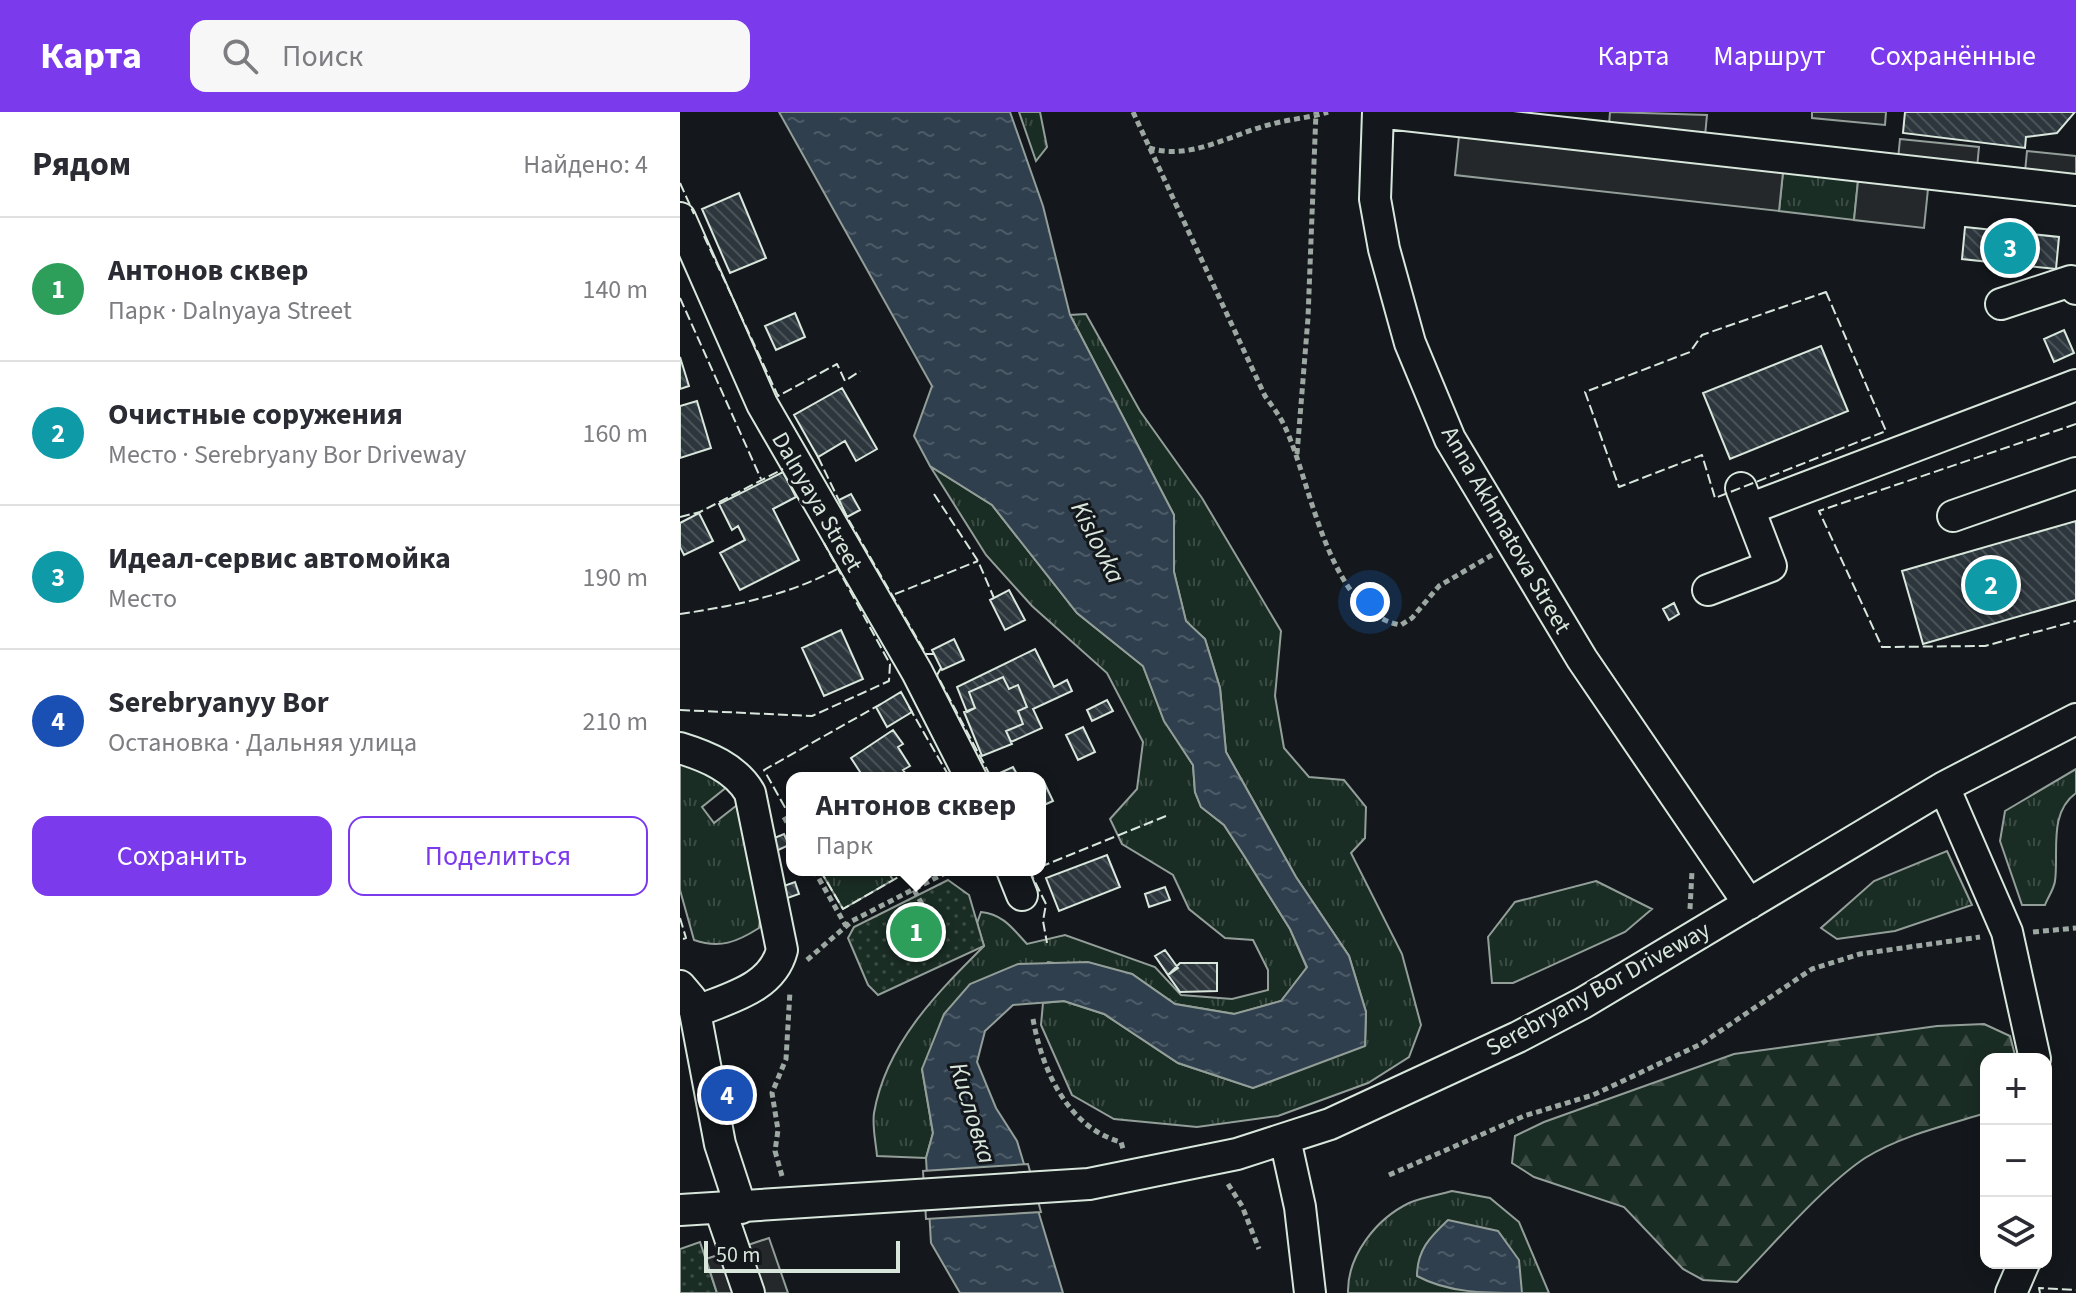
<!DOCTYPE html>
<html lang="ru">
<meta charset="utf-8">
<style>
body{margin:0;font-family:"Source Sans 3",sans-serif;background:#f7f7f7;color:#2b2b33}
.controls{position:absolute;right:24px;bottom:24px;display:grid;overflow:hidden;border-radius:16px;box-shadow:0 4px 20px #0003}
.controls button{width:72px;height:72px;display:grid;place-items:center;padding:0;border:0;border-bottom:2px solid #e1e1e2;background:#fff;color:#2b2b33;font:40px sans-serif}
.scale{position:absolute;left:24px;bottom:20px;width:196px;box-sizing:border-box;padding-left:8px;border:4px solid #d8e6dc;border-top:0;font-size:22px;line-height:28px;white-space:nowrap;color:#d8e6dc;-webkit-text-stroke:6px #14181c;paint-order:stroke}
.you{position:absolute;left:690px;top:490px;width:28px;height:28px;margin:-20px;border:6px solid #fff;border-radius:50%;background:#1a73e8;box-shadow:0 0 0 12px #1a73e833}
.badge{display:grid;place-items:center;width:52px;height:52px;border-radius:50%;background:#7c3aed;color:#fff;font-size:26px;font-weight:700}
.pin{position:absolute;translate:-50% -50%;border:4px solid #fff;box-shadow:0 2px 8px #0006}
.popup{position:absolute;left:106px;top:660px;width:260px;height:104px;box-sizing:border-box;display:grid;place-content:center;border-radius:16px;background:#fff;filter:drop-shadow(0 2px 6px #0005);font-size:26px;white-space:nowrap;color:#7c7c81}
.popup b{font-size:30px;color:#2b2b33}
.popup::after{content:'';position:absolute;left:50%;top:100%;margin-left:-16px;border:16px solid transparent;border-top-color:#fff}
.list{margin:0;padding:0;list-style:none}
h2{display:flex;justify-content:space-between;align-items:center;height:104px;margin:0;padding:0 32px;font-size:34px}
h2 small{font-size:26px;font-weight:400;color:#7c7c81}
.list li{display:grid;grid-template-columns:52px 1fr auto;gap:24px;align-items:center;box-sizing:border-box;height:144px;padding:0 32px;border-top:2px solid #e1e1e2}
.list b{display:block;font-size:30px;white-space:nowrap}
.list p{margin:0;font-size:26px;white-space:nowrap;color:#7c7c81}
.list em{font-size:26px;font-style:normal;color:#7c7c81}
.actions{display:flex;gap:16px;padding:24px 32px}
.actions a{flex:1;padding:18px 0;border:2px solid #7c3aed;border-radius:16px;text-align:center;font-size:28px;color:#7c3aed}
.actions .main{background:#7c3aed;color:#fff}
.icon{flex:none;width:44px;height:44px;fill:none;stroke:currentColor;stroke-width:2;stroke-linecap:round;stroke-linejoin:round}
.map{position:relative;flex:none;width:1396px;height:1181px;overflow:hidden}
header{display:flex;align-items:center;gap:48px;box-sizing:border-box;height:112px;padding:0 40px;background:#7c3aed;color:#fff}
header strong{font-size:38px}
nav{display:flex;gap:44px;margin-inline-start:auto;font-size:28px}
.search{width:560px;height:72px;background:#f7f7f7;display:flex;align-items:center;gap:20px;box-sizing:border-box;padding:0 28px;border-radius:16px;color:#7c7c81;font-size:30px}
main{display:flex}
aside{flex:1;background:#fff}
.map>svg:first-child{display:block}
</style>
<header>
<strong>Карта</strong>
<div class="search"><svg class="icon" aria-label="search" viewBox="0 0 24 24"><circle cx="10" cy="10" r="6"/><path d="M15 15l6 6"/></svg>Поиск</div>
<nav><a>Карта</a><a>Маршрут</a><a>Сохранённые</a></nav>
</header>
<main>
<aside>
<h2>Рядом<small>Найдено: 4</small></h2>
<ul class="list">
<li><span class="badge" style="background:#2e9e5b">1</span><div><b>Aнтонов сквер</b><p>Парк · Dalnyaya Street</p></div><em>140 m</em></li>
<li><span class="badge" style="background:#0f9aa8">2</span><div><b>Очистные соружения</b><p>Место · Serebryany Bor Driveway</p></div><em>160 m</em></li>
<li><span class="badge" style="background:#0f9aa8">3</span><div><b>Идеал-сервис автомойка</b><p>Место</p></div><em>190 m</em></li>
<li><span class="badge" style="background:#1a4fb4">4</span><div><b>Serebryanyy Bor</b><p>Остановка · Дальняя улица</p></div><em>210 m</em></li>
</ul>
<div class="actions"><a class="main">Сохранить</a><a>Поделиться</a></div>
</aside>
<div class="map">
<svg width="1396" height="1181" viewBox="0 0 1396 1181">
<defs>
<pattern id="grass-tufts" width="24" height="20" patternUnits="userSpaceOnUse" patternTransform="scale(2)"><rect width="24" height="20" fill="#1a2d24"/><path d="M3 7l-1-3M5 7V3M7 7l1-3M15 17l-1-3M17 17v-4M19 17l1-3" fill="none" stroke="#3b4b43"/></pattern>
<pattern id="forest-firs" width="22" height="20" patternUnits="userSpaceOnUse" patternTransform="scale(2)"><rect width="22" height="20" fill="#1a2d24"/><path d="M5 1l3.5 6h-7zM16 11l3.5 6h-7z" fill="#3b4b43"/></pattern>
<pattern id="park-dots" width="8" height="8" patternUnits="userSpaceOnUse" patternTransform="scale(2)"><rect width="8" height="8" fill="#1a2d24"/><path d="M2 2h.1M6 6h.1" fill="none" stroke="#3b4b43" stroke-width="1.8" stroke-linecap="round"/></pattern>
<pattern id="water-ripples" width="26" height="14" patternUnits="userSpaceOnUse" patternTransform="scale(2)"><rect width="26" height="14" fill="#2f3f4d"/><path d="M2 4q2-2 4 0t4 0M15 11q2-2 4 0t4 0" fill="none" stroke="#4c5b66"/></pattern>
<pattern id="building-back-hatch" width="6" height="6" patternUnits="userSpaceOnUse" patternTransform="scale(2)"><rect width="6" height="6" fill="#2c363c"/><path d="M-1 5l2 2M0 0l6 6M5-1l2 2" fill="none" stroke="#4a5358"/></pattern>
</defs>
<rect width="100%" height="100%" fill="#14181c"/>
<!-- grass -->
<path fill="url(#grass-tufts)" stroke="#939e99" stroke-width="2" d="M339,0H360L367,35L356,49Z
M1103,60L1178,69L1174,108L1099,99Z
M406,202L460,299L522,386L601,519L595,584L604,636L629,665L664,668L686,695L685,726L671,741L722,842L741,913L729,945L688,971L598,1004L517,1015L434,1007L392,983L361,913L363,891L384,889L424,902L498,951L573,976L685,933L686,900L669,844L616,765L546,640L540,576L525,527L506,510L494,460V403L390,203Z
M250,354L312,393L397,501L463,554L484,608L513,653L515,680L521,695L544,713L563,742L610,817L627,856L601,889L555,902L495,892L452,862L368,850L242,957L253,1021L246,1046L197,1044C196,1031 192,1015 194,1001C206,932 256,882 304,834L297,811L301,800C323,802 333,817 347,832L385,823L475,855L501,883L552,887L588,878V858L573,828L545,826L509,797L493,763L442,732L430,707L457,677L463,630L427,561L352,494L306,443Z
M0,653H15L48,674L22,695L34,711L61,690L82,792L79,816C57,830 40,837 14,828L0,778Z
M1396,657V681C1368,701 1379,741 1375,769C1374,777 1368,785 1365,793H1342L1320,729L1325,699Z
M1267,739L1292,793L1215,819L1157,827L1141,816L1194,769Z
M140,758L188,761L207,758L213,768L163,797Z
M916,769L972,797L945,820L833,871H812L808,825L835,790Z
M772,1079L810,1086L839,1110L869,1181H668C667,1144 696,1107 729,1091C742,1085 759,1083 772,1079Z"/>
<!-- forest -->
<path fill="url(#forest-firs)" stroke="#939e99" stroke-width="2" d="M1304,912L1330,924L1336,947H1306V1001C1267,1013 1220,1024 1185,1046C1143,1074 1093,1133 1057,1170L1023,1168L1003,1157L944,1095L854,1065L832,1051L835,1024L864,1010L1054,942L1257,914Z"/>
<!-- park -->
<path fill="url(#park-dots)" stroke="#939e99" stroke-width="2" d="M268,768L289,783L304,834L198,883L188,873L168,826L174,815Z
M20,1130L37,1181H0V1137Z"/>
<!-- parking -->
<path fill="#24282b" stroke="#939e99" stroke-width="2" d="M930,0L1027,3L1025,24L929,13Z
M1132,0H1206L1205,13L1132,6Z
M779,24L1103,60L1099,99L775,63Z
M1220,27L1299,35L1297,56L1218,47Z
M1347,39L1396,44V65L1345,60Z
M1178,69L1248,77L1244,116L1174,108Z
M89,1126L108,1181H37L26,1147Z"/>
<!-- water -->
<path fill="url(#water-ripples)" stroke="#939e99" stroke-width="2" d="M99,0H330L363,94L390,203L494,403V460L506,509L525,527L540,576L546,640L616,765L669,844L686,900L685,934L573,976L498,951L424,902L384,889L333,893L305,919L297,950L316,996L337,1029L383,1181H280L251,1131L246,1046L253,1021L242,957L264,902L290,872L338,852L408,850L452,862L495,892L554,902L601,889L627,855L610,817L563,742L544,713L521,695L515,680L513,653L484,609L463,554L397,501L312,393L250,354L234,324L252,274Z
M768,1108L818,1119L839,1148L842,1181C805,1181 768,1181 737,1164C737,1138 750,1125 768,1108Z"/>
<!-- pier -->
<path fill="#14181c" stroke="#939e99" stroke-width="2" d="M348,1052L361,1100L246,1107L243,1059Z"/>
<!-- building -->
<path fill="url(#building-back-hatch)" stroke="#d8e6dc" stroke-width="2" d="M1225,0H1395L1377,21L1346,25L1345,36L1223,21Z
M59,81L86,146L50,161L22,97Z
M1285,115L1379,125L1376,157L1282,147Z
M115,201L125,225L96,238L85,214Z
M1384,218L1394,241L1374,250L1364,227Z
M1141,234L1168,299L1050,347L1023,281Z
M0,245L9,274L0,277Z
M162,276L197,337L176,349L165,329L138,345L114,303Z
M17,289L31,336L0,346V294Z
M103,360L116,385L93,397L119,448L60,478L40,441L65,428L58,414L52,418L39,392Z
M171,382L180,398L167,405L159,388Z
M19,401L33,429L4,443L0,435V411Z
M1396,409V488L1243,532L1222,459Z
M329,478L345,508L325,518L310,488Z
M994,491L999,502L989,508L983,497Z
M161,518L183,567L144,584L122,536Z
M274,527L284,548L262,558L252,538Z
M355,537L374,575L387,568L392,579L353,597L362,616L331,630L326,619L343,612L338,599L347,595L338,573L329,577L323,565L289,580L295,596L287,600L277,575Z
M323,565L329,577L338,573L347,595L338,599L343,612L326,619L332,632L302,644L284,600L295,596L289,580Z
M221,580L232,600L207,615L196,595Z
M427,588L433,599L412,609L407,598Z
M403,615L415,640L398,648L386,623Z
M213,618L223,632L218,635L230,654L223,658L229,666H184L171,646Z
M333,655L339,666H309L311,665Z
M363,668L373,689L362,694L360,670Z
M104,722L109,733L92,741L87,729Z
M427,743L440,775L379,799L366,766Z
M115,770L119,782L102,788L98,776Z
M485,775L490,788L469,795L465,782Z
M485,838L498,856L488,863L475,844Z
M500,851H537V879L500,880L488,863Z"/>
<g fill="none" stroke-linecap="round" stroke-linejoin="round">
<defs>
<path id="minor" d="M0,106L82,292L237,560L291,666
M1321,192L1391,169L1396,177
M1069,397L1396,273
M1273,404L1396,361
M1028,478L1091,454L1061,376
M0,636C26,644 56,656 70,681L102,838C92,877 48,886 15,900
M1264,675L1327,820L1355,947
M332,758L342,783
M1069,792L902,547L770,327L730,231L704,137L695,87L698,0L1396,78
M0,874L11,887L15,900L40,1032L61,1096
M605,1027L620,1095L630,1181
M40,1097L69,1181
M0,1098L409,1072L557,1042L650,1012L838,925L903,891L1264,675L1396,607
M1331,1181L1344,1151"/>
</defs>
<!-- minor casing -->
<use href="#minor" stroke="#d8e6dc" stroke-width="34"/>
<!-- path -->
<path stroke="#9da8a2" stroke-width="5" stroke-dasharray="6 4" stroke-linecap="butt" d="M453,0L585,284C592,294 600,304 605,315C632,372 648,501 721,513L732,506L759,474L812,443
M469,36C511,49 551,22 592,12C610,7 629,6 648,0
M617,342L628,206L636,0
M104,705L112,719
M134,758L166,814
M234,778L254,813
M1010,797L1012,759
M1353,820L1396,816
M127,848L172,809L271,758
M353,907C362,958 388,1016 441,1030L444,1040
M709,1063L844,1004L913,983L1021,932L1132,857L1180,842L1300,825
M102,1064L95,1039L98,1018L92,981L106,947L110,879
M548,1072L562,1094L579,1137"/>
<!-- minor -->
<use href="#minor" stroke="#14181c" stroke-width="30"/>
<!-- fence -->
<path stroke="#d8e6dc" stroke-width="2" stroke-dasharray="10 4" stroke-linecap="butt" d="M0,71L14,102
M24,124L98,284L157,252L165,269L180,259
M1146,180L1206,319L1035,386L1022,343L939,375L905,280L1010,240L1022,223Z
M0,186L81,367
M1396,312L1139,399L1202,535L1305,534L1396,509
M138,345L167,405L246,542H255
M254,382L298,449L314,486
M0,405L20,400L103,357
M215,482L298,449
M0,502C54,494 109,483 157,457
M261,556L257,563L311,665
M229,595L270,666
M0,598L132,604L209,569L210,552L144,431
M112,708L84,658L201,592
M360,755L486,704
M140,758L163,797L227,760L237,767L251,758
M349,758L366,792L363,809L367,831
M0,806L6,826L0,828
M1360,1181L1359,1176L1396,1178"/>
</g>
<g text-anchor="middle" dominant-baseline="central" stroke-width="6" stroke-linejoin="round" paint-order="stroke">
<!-- street labels -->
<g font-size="24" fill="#d8e6dc" stroke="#14181c">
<text transform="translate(137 390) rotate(60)">Dalnyaya Street</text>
<text transform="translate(826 418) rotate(60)">Anna Akhmatova Street</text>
<text transform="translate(918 877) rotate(-29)">Serebryany Bor Driveway</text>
</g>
<!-- water labels -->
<g font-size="26" font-style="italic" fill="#d8e6dc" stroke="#14181c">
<text transform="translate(418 430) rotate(63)">Kislovka</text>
<text transform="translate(293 1001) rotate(73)">Кисловка</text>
</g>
</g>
</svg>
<div class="controls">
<button>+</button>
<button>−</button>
<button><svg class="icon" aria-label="layers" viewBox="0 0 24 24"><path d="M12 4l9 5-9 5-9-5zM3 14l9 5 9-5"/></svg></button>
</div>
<div class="scale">50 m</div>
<div class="you"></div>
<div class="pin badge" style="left:236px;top:820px;background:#2e9e5b">1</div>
<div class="popup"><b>Aнтонов сквер</b>Парк</div>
<div class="pin badge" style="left:1311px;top:473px;background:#0f9aa8">2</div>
<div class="pin badge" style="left:1330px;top:136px;background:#0f9aa8">3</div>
<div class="pin badge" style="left:47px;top:983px;background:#1a4fb4">4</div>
</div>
</main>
